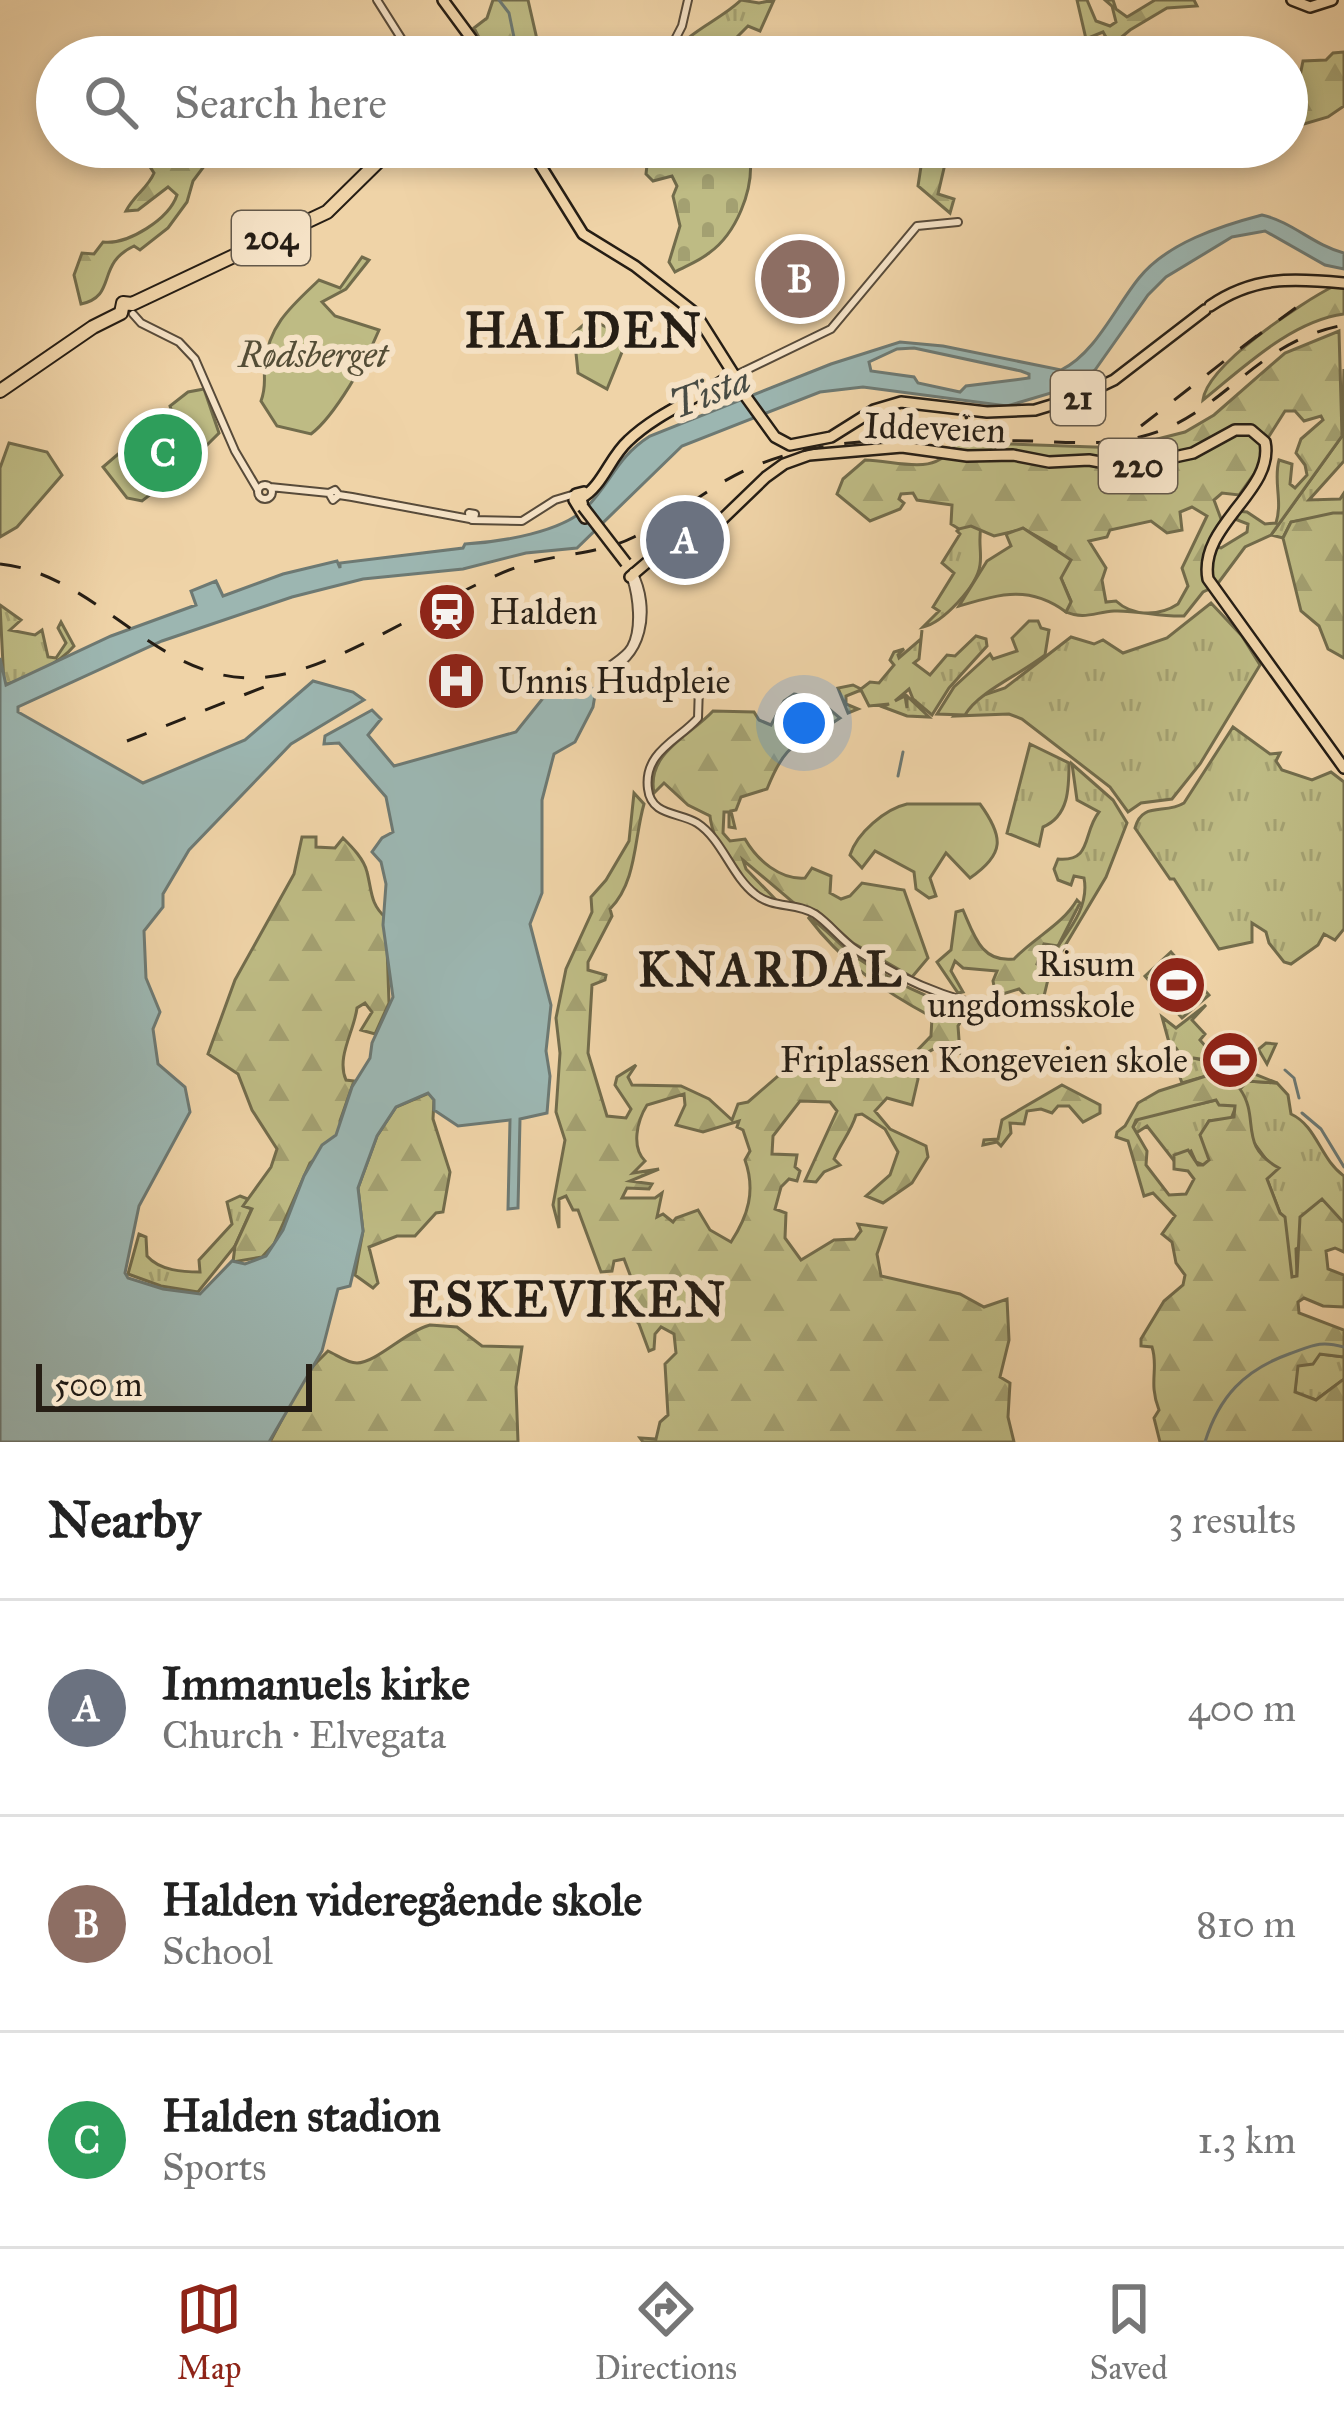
<!DOCTYPE html>
<meta charset="utf-8">
<style>
body{margin:0;font-family:"IM FELL Great Primer",serif;background:#f6f6f6;color:#222}
.scale{position:absolute;left:36px;bottom:30px;width:276px;box-sizing:border-box;padding-left:12px;border:6px solid #261e15;border-top:0;font-size:33px;line-height:42px;white-space:nowrap;color:#261e15;-webkit-text-stroke:9px #f5e2c6;paint-order:stroke}
.you{position:absolute;left:804px;top:723px;width:42px;height:42px;margin:-30px;border:9px solid #fff;border-radius:50%;background:#1a73e8;box-shadow:0 0 0 18px #1a73e833}
.badge{display:grid;place-items:center;width:78px;height:78px;border-radius:50%;background:#8f2418;color:#fff;font-size:39px;font-weight:700}
.pin{position:absolute;translate:-50% -50%;border:6px solid #fff;box-shadow:0 3px 12px #0006}
.list{margin:0;padding:0;list-style:none}
h2{display:flex;justify-content:space-between;align-items:center;height:156px;margin:0;padding:0 48px;font-size:51px}
h2 small{font-size:39px;font-weight:400;color:#767676}
.list li{display:grid;grid-template-columns:78px 1fr auto;gap:36px;align-items:center;box-sizing:border-box;height:216px;padding:0 48px;border-top:3px solid #e0e0e0}
.list b{display:block;font-size:45px;white-space:nowrap}
.list p{margin:0;font-size:39px;white-space:nowrap;color:#767676}
.list em{font-size:39px;font-style:normal;color:#767676}
.icon{flex:none;width:66px;height:66px;fill:none;stroke:currentColor;stroke-width:2;stroke-linecap:round;stroke-linejoin:round}
.map{position:relative;flex:none;width:1344px;height:1442px;overflow:hidden}
.search{position:absolute;background:#fff;box-shadow:0 6px 18px #0003;left:36px;right:36px;top:36px;height:132px;display:flex;align-items:center;gap:30px;box-sizing:border-box;padding:0 42px;border-radius:66px;color:#767676;font-size:45px}
.sheet{height:804px;background:#fff}
nav{display:flex;justify-content:space-around;align-items:center;box-sizing:border-box;height:168px;border-top:3px solid #e0e0e0;background:#fff;font-size:33px;color:#767676}
nav a{display:grid;justify-items:center;gap:6px}
nav .on{color:#8f2418}
.map>svg:first-child{display:block}
</style>
<div class="map">
<svg width="1344" height="1442" viewBox="0 0 1344 1442">
<defs>
<pattern id="grass-tufts" width="24" height="20" patternUnits="userSpaceOnUse" patternTransform="scale(3)"><rect width="24" height="20" fill="#bebb84"/><path d="M3 7l-1-3M5 7V3M7 7l1-3M15 17l-1-3M17 17v-4M19 17l1-3" fill="none" stroke="#a3a071"/></pattern>
<pattern id="forest-firs" width="22" height="20" patternUnits="userSpaceOnUse" patternTransform="scale(3)"><rect width="22" height="20" fill="#bebb84"/><path d="M5 1l3.5 6h-7zM16 11l3.5 6h-7z" fill="#a3a071"/></pattern>
<pattern id="cemetery-stones" width="16" height="16" patternUnits="userSpaceOnUse" patternTransform="scale(3)"><rect width="16" height="16" fill="#bebb84"/><path d="M2 7V4a2 2 0 0 1 4 0v3zM10 15v-3a2 2 0 0 1 4 0v3z" fill="#a3a071"/></pattern>
</defs>
<rect width="100%" height="100%" fill="#efd3a7"/>
<filter id="stains"><feTurbulence type="fractalNoise" baseFrequency=".00167" numOctaves="4"/><feColorMatrix values="0 0 0 0 .2 0 0 0 0 .09 0 0 0 0 .02 0 0 0 .5 -.17"/></filter>
<radialGradient id="worn" r=".72"><stop offset=".6" stop-color="#630" stop-opacity="0"/><stop offset="1" stop-color="#630" stop-opacity=".3"/></radialGradient>
<!-- grass -->
<path fill="url(#grass-tufts)" stroke="#726c4c" stroke-width="3" d="M741,0L759,3L774,0L760,31L748,26L733,41L722,42L705,57H672C684,33 721,20 741,0Z
M1344,369V461L1309,500L1340,499L1344,493V513L1291,522L1283,538L1271,535L1342,436Z
M964,524L981,527C978,542 982,553 980,565C977,587 942,623 923,627L939,611L933,607L954,573L942,563L960,534L957,531Z
M1211,603L1242,636L1260,665L1200,764L1172,799L1141,803L1128,812L1110,787L1022,719L1009,714L954,716L969,700L1005,688L1071,637L1094,644L1103,640L1123,653L1167,638Z
M0,605L21,620L10,630L35,635L42,630L48,657L56,658L66,643L58,628L61,622L74,646C59,664 29,678 4,685Z
M922,630L919,659L914,663L930,675L947,655L955,656L976,636L986,639L987,646L949,688L932,715L913,699L909,689L895,701L905,696L907,708V696L929,717L907,716L883,707L889,704L869,706L861,690L846,696V704L858,709L848,713L838,688L853,685L861,689L870,682L879,683L894,665L890,660L894,652L904,649L898,655L899,658L921,639Z
M1233,727L1270,754L1280,753L1276,761L1282,770L1312,780L1331,772L1344,782V929L1335,940L1324,934L1318,945L1291,964L1284,962L1269,943L1266,932L1252,923V942L1219,949L1174,879H1170L1135,828C1142,801 1165,815 1184,803Z
M1030,744L1069,763C1069,788 1069,816 1043,827L1039,846L1007,833Z
M1072,764L1113,800L1127,823L1106,877L1050,971L1037,964L1044,943L1058,946C1073,925 1089,904 1084,878L1074,876L1071,885L1058,880L1054,869L1058,859C1093,862 1082,833 1099,812L1077,800Z
M1206,1005L1192,1020L1205,1034L1200,1040L1214,1056L1208,1060L1193,1058L1211,1062L1208,1065L1223,1082L1251,1056L1248,1048L1253,1054L1266,1043L1276,1044L1267,1064L1260,1052L1224,1083L1206,1076L1182,1083L1176,1066L1183,1059L1176,1048L1170,1046L1162,1017L1176,1028Z
M1247,1081L1277,1083L1288,1095L1291,1114C1317,1126 1320,1159 1344,1176V1223L1296,1249L1297,1276L1292,1278L1280,1213L1267,1179L1268,1162L1251,1139L1240,1089Z
M1216,1100L1236,1106L1231,1119L1209,1121L1201,1135L1210,1161L1203,1165L1196,1162L1191,1151L1175,1162L1147,1126L1136,1133L1133,1127L1139,1118Z
M240,1196L248,1199L244,1206L252,1208L235,1246L198,1292L161,1286L128,1274L139,1234L146,1237L147,1256C160,1271 184,1272 200,1272L199,1260L232,1224L227,1202Z
M1320,1354L1344,1357V1379L1316,1400L1295,1393L1297,1365Z"/>
<!-- forest -->
<path fill="url(#forest-firs)" stroke="#726c4c" stroke-width="3" fill-rule="evenodd" d="M493,0H528L541,57H489L474,28L487,18Z
M1077,0H1087L1096,21L1110,26L1116,22L1112,6L1105,0H1113L1116,9L1127,17L1155,0H1194L1197,6L1167,8L1130,30L1111,46L1103,32L1086,39Z
M1344,52V106L1328,117L1287,129V90L1298,86L1303,61L1326,60L1333,53Z
M137,147L217,149L193,181L187,202L168,228L140,250L134,246C95,264 118,296 81,304L74,275L82,253L94,254L103,242C128,245 169,219 177,195L168,187L138,210L126,211C134,195 148,188 154,173Z
M924,147H1040C1001,187 984,138 948,151L938,194L954,199L950,213L918,186Z
M1334,286H1344V314C1291,321 1243,368 1203,400C1207,365 1302,302 1334,286Z
M1339,331L1342,436L1271,535L1245,547L1216,586L1203,592L1184,616C1160,617 1137,610 1114,611C1096,612 1084,620 1066,612L1071,601L1061,578L1056,547L1024,529L994,536L971,526L959,529L951,524L952,505L917,500L913,493L901,494L899,499L904,503L900,509L870,521L837,494L843,479L865,460C901,461 936,478 957,442L1122,448L1185,432L1214,415L1285,353ZM1285,411H1295L1304,421L1321,416L1323,420L1301,439L1296,453L1305,465L1307,475L1295,488L1290,484L1292,464L1279,460C1273,482 1283,500 1276,523L1265,524L1247,512L1236,511L1232,518L1248,524L1247,532L1221,548L1217,547L1224,527L1214,500L1222,493L1239,495L1261,464L1266,441ZM1192,507L1207,516L1182,568L1188,586L1178,604C1160,616 1133,617 1116,601L1106,602L1102,580L1106,568L1089,541L1107,537L1110,530L1151,521L1167,533L1182,530L1180,512Z
M1333,513H1344V658L1328,649L1319,626L1301,611L1283,538L1291,522Z
M794,694L816,698L840,718C797,747 788,737 767,789L741,797L736,810L731,811L735,828L729,827V812H724L723,833L730,841L745,839C757,860 780,880 805,878L812,868L831,876L830,893L841,899L850,896L862,883L904,890L928,958L912,977L853,943L817,911L795,904L743,860L746,869L780,904C746,900 712,843 710,816L688,805L664,783L654,793C646,753 690,736 713,711L754,712L759,720L771,725L784,701Z
M634,793L644,804C634,838 637,882 610,909L612,916L588,962V970L606,975L605,980L592,985L588,1053L607,1116L626,1118L631,1109L615,1085L617,1077L636,1065L628,1077L632,1085L681,1086L709,1099L732,1120L738,1104L748,1102L793,1063L831,1067L843,1062L875,1069L905,1063L931,1036L932,1017C883,991 842,962 808,917C825,927 837,943 853,955C888,979 927,999 968,1010L958,1026L960,1053C937,1045 935,1045 914,1063L918,1079L912,1105L887,1098L875,1111L890,1129L926,1146L928,1157L912,1183L883,1203L866,1196L890,1175L898,1152L885,1129L862,1114L856,1115C851,1132 840,1144 834,1159L840,1165L824,1172L816,1182L805,1181L837,1111L830,1102L800,1101L773,1136L772,1154L797,1155L795,1167L800,1171L797,1181L789,1179L781,1187L775,1209L786,1213L785,1238L801,1260L834,1240L855,1239L861,1231L858,1224L886,1228L877,1254L881,1276L960,1294L984,1307L1007,1299L1009,1340L1000,1377L1010,1383L1008,1417L1014,1442H643L640,1438L656,1439L660,1422L668,1415L665,1364L676,1353L674,1334L661,1327L655,1334L654,1349L649,1351L639,1324L623,1305L632,1280L624,1259L614,1261L612,1271L601,1272L578,1210H573L566,1196L559,1199V1228L553,1205L565,1140L556,1112L560,1053L556,1018L566,969L592,912L591,897L606,880L629,841ZM684,1094L685,1105L676,1125L703,1132L739,1121L737,1127L743,1130L750,1151L745,1160C756,1191 748,1216 731,1242L710,1230L698,1210L676,1218L673,1222L663,1214L657,1217L662,1193L655,1198H622L627,1188L649,1189L652,1184L630,1181L659,1169L633,1173L645,1161C631,1147 637,1121 647,1105Z
M302,837H316V847L335,848L343,838C352,847 364,859 367,872C372,891 370,904 386,918L389,1003L375,1034L361,1030L372,1012L365,1003L357,1008C354,1032 336,1057 346,1080L354,1081L340,1121L342,1138L310,1163L274,1244L262,1257L233,1262L235,1246L252,1209L243,1206L271,1167L277,1149L252,1110L238,1074L208,1054L235,980L294,874Z
M1077,900L1080,903L1058,946L1044,944L1037,964L1050,971L1044,996L1030,1000L1019,989L996,996L993,981L997,971L963,968L955,961L951,971L963,992L958,993L937,962L951,950L956,912L963,910C974,935 981,963 1014,959C1035,937 1062,925 1077,900Z
M1242,1069L1277,1083L1247,1081L1240,1089C1261,1119 1237,1145 1279,1168L1267,1179L1280,1213L1285,1217L1292,1277L1297,1276L1300,1217L1322,1199L1344,1223V1252L1335,1248L1326,1251L1328,1269L1344,1275V1307L1323,1306L1304,1298L1298,1302L1299,1313L1344,1330V1357L1320,1354L1313,1364L1298,1366L1295,1392L1316,1400L1344,1379V1442H1160L1154,1418L1159,1410C1148,1382 1159,1368 1152,1347L1141,1346V1339L1164,1301L1183,1285L1185,1275L1176,1263L1172,1242L1162,1234L1175,1216L1153,1193L1144,1196L1128,1141L1116,1137L1117,1132L1125,1126L1138,1103L1159,1091L1206,1076L1224,1082ZM1216,1100L1219,1105L1235,1106L1234,1117L1209,1121L1200,1135L1209,1160L1203,1165H1198L1188,1150L1174,1155V1169L1188,1171L1194,1179L1186,1194L1169,1195L1146,1165L1147,1151L1133,1127L1136,1120Z
M1062,1085L1100,1105V1113L1083,1122L1069,1106H1058L1052,1113L1041,1109L1027,1111L1024,1124L1010,1123L1011,1133L1001,1146L997,1142L983,1145L984,1140L998,1139L1002,1120Z
M429,1093L434,1100L433,1119L450,1172L443,1212L436,1213L415,1236H397L369,1247L378,1283L373,1288L355,1275L363,1231L358,1188L377,1136L396,1107Z
M430,1325L457,1327L482,1346L522,1347L516,1387L518,1442H270L307,1372L328,1351C337,1355 347,1363 357,1363C376,1363 406,1331 430,1325Z"/>
<!-- cemetery -->
<path fill="url(#cemetery-stones)" stroke="#726c4c" stroke-width="3" d="M649,147H742L744,157H750C754,190 736,234 709,253C699,261 686,266 675,272L669,262L680,226L673,196L677,186L672,176L653,181L646,174Z"/>
<!-- green -->
<path fill="#bebb84" stroke="#726c4c" stroke-width="3" d="M362,257L369,260L346,289L322,302L335,316L379,330C367,359 335,416 311,434L277,426L261,401C267,385 263,379 265,363C269,324 293,305 319,280L340,288Z
M590,319L618,333L614,343L624,347L607,389L578,373L574,333Z
M204,389L219,433L205,447V454L168,486L164,484L142,501L127,498L103,467L171,409L170,406L188,392Z
M9,443L47,452L62,475L17,527L0,537V468Z
M1023,528L1071,560L1061,578L1071,602L1066,612C1029,585 1001,594 959,606L987,561L1011,546L1006,534Z
M1029,621H1038L1041,628L1049,630L1045,655C1021,674 978,692 965,715L937,714L954,687L990,654L993,659L1017,651L1012,638Z
M907,804H980C1004,837 1005,854 970,878L946,853L930,878L936,896L929,898L916,889L914,872L875,851L862,868L850,855C857,833 885,809 907,804Z
M1171,952L1209,995L1182,1018L1145,976Z"/>
<!-- water -->
<path fill="#9cb6b1" stroke="#6d7973" stroke-width="3" fill-rule="evenodd" d="M1262,215C1293,222 1313,245 1344,253V269L1325,265L1265,231L1232,237L1166,277L1148,295L1095,370L1068,388L1007,406L863,387L820,392L682,446L577,548L526,553L463,569L363,579L292,597L162,641L18,707V712L143,783L245,740L313,681L353,692L364,700L291,744L189,850L163,894V907L144,931L146,978L160,1012L153,1029L158,1064L185,1087L190,1112L139,1206L125,1273L128,1278L163,1289L200,1294L232,1261L245,1264L266,1256L283,1230L304,1176L322,1145L336,1135L352,1087L370,1058L372,1043L393,997L383,925L386,884L381,862L372,852L382,838L393,832L386,797L339,743L324,744L325,736L372,710L381,719L368,735L394,766L516,732L556,682L596,689L593,707L575,742L554,754L542,800V893L530,924L551,1005L546,1051L550,1076L547,1113L520,1119L518,1208L508,1209L510,1120L458,1126L434,1110V1100L428,1093L396,1107L377,1136L358,1188L363,1231L350,1286L338,1289L322,1351L269,1442H0V658L6,685L111,636L196,605L191,591L216,581L223,596L283,574L337,561L340,568V563L463,548L465,544C501,542 563,532 587,507C612,481 617,457 650,436L831,364L900,342L943,346L1061,370C1095,354 1116,306 1139,278C1167,243 1220,226 1262,215ZM914,348L1021,371L1029,374V378L966,386L960,392L918,383L914,377L871,371L869,362L897,349Z"/>
<g fill="none" stroke-linecap="round" stroke-linejoin="round">
<!-- stream -->
<path stroke="#6d7973" stroke-width="3" d="M499,0L509,13L518,57
M898,776L903,752
M1285,1070L1294,1078L1299,1098
M1302,1113L1321,1129L1344,1167
M1205,1442C1219,1397 1244,1370 1289,1354C1312,1346 1319,1340 1344,1347"/>
<defs>
<path id="minor" d="M377,0L413,57
M666,57L682,26L688,0
M133,314L141,323L179,342L195,359L235,451L258,490
M734,376L831,329L917,226L958,222
M258 492a7 7 0 1 1 14 0a7 7 0 1 1-14 0Z
M270,487L329,493
M339,495L335,490L329,493L333,500L339,495L352,497L470,519
M469,513L475,514L474,518L470,519Z
M472,520L522,521L555,500L575,494
M601,673L607,684L618,691L699,686L698,718C679,740 643,752 648,789C651,816 679,812 697,823C722,839 731,875 755,894C773,909 796,902 815,914C830,924 841,940 856,950C918,991 964,1003 1035,1017
M601,673C644,661 652,608 633,572
M601,673C610,664 625,658 631,647C641,629 637,596 631,578"/>
<path id="major" d="M443,0L471,38L480,57
M1292,0L1310,7L1332,0
M529,147L583,234L635,266L695,313L736,378L731,387
M1210,306C1254,276 1292,278 1344,283
M736,383L775,437L790,445L831,437L874,410L901,402L987,412L1035,410L1078,397L1114,380L1205,310
M584,492L576,494L574,500L585,518
M583,507L581,498C602,487 610,457 628,441C656,414 692,401 724,380
M630,577L657,554L690,558L708,533L766,477L784,464L809,455L902,447L967,456L1013,455L1049,462L1089,460L1128,467L1193,453L1235,430H1251L1265,442C1275,491 1198,525 1208,579L1344,768"/>
<path id="highway" d="M0,391L93,327L121,313L123,303L132,304L327,212L393,147"/>
</defs>
<!-- minor casing -->
<use href="#minor" stroke="#584b3a" stroke-width="10"/>
<!-- major casing -->
<use href="#major" stroke="#261e15" stroke-width="14"/>
<!-- highway casing -->
<use href="#highway" stroke="#261e15" stroke-width="16"/>
<!-- minor -->
<use href="#minor" stroke="#f5e2c6" stroke-width="6"/>
<!-- major -->
<use href="#major" stroke="#efd3a7" stroke-width="9"/>
<!-- highway -->
<use href="#highway" stroke="#efd3a7" stroke-width="12"/>
<!-- rail -->
<path stroke="#261e15" stroke-width="3" stroke-dasharray="21 21" stroke-linecap="butt" d="M1245,345L1305,301
M1141,426L1259,334
M0,564C97,574 154,679 253,678C330,678 442,593 520,566C558,553 598,555 634,537C678,516 714,481 760,464C844,431 942,440 1031,441C1067,442 1105,446 1140,437C1222,418 1252,342 1344,325
M127,741L274,683"/>
<defs>
<path id="major-bridge" d="M583,507L626,563"/>
</defs>
<!-- major-bridge casing -->
<use href="#major-bridge" stroke="#261e15" stroke-width="14" stroke-linecap="butt"/>
<!-- major-bridge -->
<use href="#major-bridge" stroke="#efd3a7" stroke-width="9"/>
</g>
<!-- icons -->
<defs>
<symbol id="station-disc" viewBox="-11 -11 22 22"><circle r="9.5" fill="#8f2418" stroke="#f5e2c6"/><path d="M-3-6H3Q5-6 5-4V2Q5 4 3 4L4.5 6H3L1.5 4h-3L-3 6H-4.5L-3 4Q-5 4-5 2V-4Q-5-6-3-6ZM-3.5-4v3h7v-3ZM-3.5 1v1.5H-2V1ZM2 1v1.5H3.5V1Z" fill="#fff"/></symbol>
<symbol id="hospital-disc" viewBox="-11 -11 22 22"><circle r="9.5" fill="#8f2418" stroke="#f5e2c6"/><path d="M-5-5h3v3.5h4V-5h3V5h-3V1.5h-4V5h-3Z" fill="#fff"/></symbol>
<symbol id="stadium-disc" viewBox="-11 -11 22 22"><circle r="9.5" fill="#8f2418" stroke="#f5e2c6"/><path d="M0-5a6.5 5 0 1 0 0 10a6.5 5 0 1 0 0-10ZM-3.5-1.8h7v3.6h-7Z" fill="#fff"/></symbol>
</defs>
<g fill-rule="evenodd">
<use href="#station-disc" x="414" y="579" width="66" height="66"/>
<use href="#hospital-disc" x="423" y="648" width="66" height="66"/>
<use href="#stadium-disc" x="1144" y="952" width="66" height="66"/>
<use href="#stadium-disc" x="1197" y="1027" width="66" height="66"/>
</g>
<g text-anchor="middle" dominant-baseline="central" stroke-width="12" stroke-linejoin="round" paint-order="stroke">
<!-- shield labels -->
<g fill="#f5e2c6" stroke="#64594a" stroke-width="3">
<rect x="232" y="211" width="78" height="54" rx="9"/>
<rect x="1051" y="371" width="54" height="54" rx="9"/>
<rect x="1099" y="439" width="78" height="54" rx="9"/>
</g>
<g font-size="33" font-weight="bold" fill="#261e15">
<text x="271" y="238">204</text>
<text x="1078" y="398">21</text>
<text x="1138" y="466">220</text>
</g>
<!-- park labels -->
<g font-size="36" font-style="italic" fill="#544d36" stroke="#f5e2c6">
<text x="313" y="355">Rødsberget</text>
</g>
<!-- street labels -->
<g font-size="36" fill="#261e15" stroke="#f5e2c6">
<text transform="translate(935 428) rotate(2)">Iddeveien</text>
</g>
<!-- poi labels -->
<g font-size="36" fill="#261e15" stroke="#f5e2c6" text-anchor="start">
<text x="489" y="612">Halden</text>
<text x="498" y="681">Unnis Hudpleie</text>
<text x="1135" y="964" text-anchor="end">Risum<tspan x="1135" dy="41">ungdomsskole</tspan></text>
<text x="1188" y="1060" text-anchor="end">Friplassen Kongeveien skole</text>
</g>
<!-- water labels -->
<g font-size="39" font-style="italic" fill="#494c44" stroke="#f5e2c6">
<text transform="translate(710 392) rotate(-21)">Tista</text>
</g>
<!-- district labels -->
<g font-size="48" font-weight="bold" letter-spacing="3" fill="#261e15" stroke="#f5e2c6">
<text x="584" y="330">HALDEN</text>
<text x="771" y="969">KNARDAL</text>
<text x="568" y="1299">ESKEVIKEN</text>
</g>
</g>
<rect width="100%" height="100%" filter="url(#stains)"/>
<rect width="100%" height="100%" fill="url(#worn)"/>
</svg>
<div class="scale">500 m</div>
<div class="you"></div>
<div class="pin badge" style="left:685px;top:540px;background:#6b7280">A</div>
<div class="pin badge" style="left:800px;top:279px;background:#8d6e63">B</div>
<div class="pin badge" style="left:163px;top:453px;background:#2e9e5b">C</div>
<div class="search"><svg class="icon" aria-label="search" viewBox="0 0 24 24"><circle cx="10" cy="10" r="6"/><path d="M15 15l6 6"/></svg>Search here</div>
</div>
<section class="sheet">
<h2>Nearby<small>3 results</small></h2>
<ul class="list">
<li><span class="badge" style="background:#6b7280">A</span><div><b>Immanuels kirke</b><p>Church · Elvegata</p></div><em>400 m</em></li>
<li><span class="badge" style="background:#8d6e63">B</span><div><b>Halden videregående skole</b><p>School</p></div><em>810 m</em></li>
<li><span class="badge" style="background:#2e9e5b">C</span><div><b>Halden stadion</b><p>Sports</p></div><em>1.3 km</em></li>
</ul>
</section>
<nav>
<a class="on"><svg class="icon" aria-label="map" viewBox="0 0 24 24"><path d="M3 6l6-2 6 2 6-2v14l-6 2-6-2-6 2zM9 4v14M15 6v14"/></svg>Map</a>
<a><svg class="icon" aria-label="directions" viewBox="0 0 24 24"><path d="M12 3l9 9-9 9-9-9zM9 14v-3h6M13 9l2 2-2 2"/></svg>Directions</a>
<a><svg class="icon" aria-label="saved" viewBox="0 0 24 24"><path d="M7 4h10v16l-5-4-5 4z"/></svg>Saved</a>
</nav>
